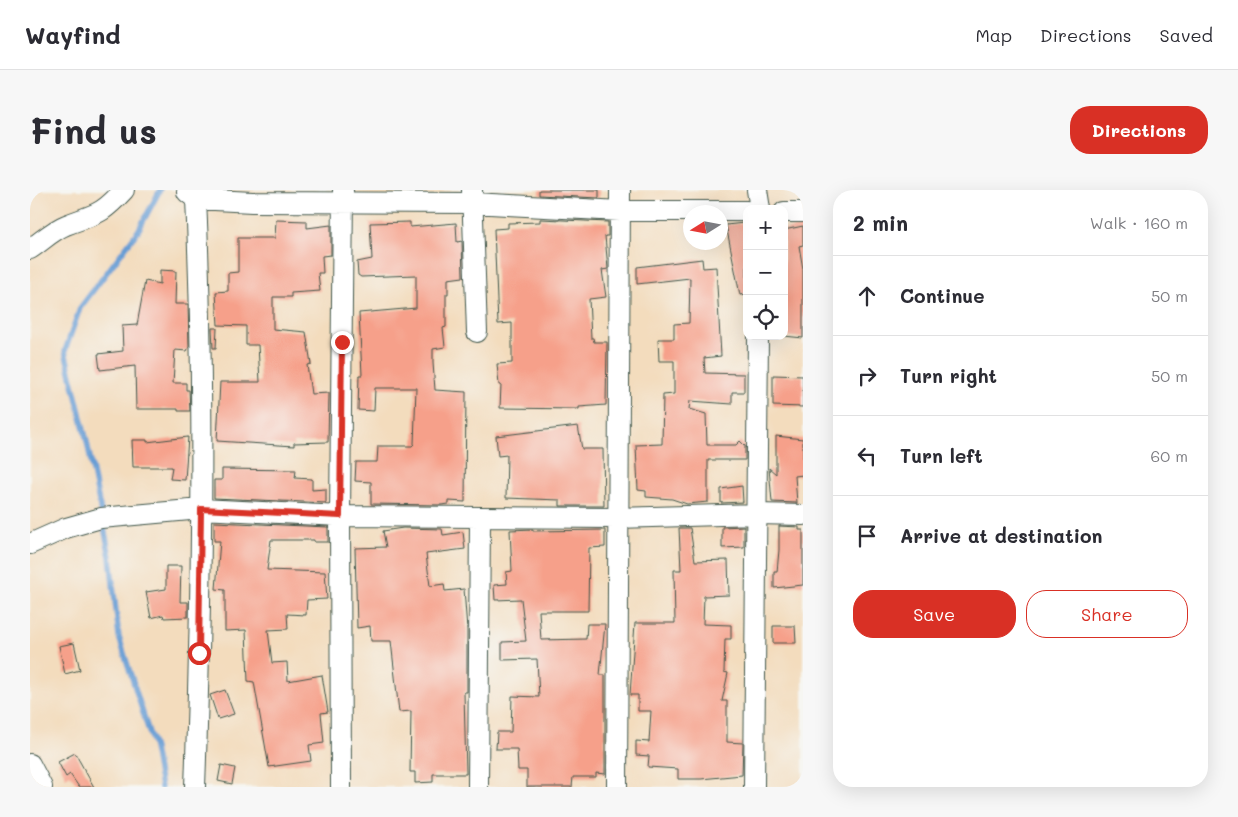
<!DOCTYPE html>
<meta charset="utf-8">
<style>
body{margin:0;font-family:Mali,sans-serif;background:#f7f7f7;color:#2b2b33}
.controls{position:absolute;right:15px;top:15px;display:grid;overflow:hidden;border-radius:10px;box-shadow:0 5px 20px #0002}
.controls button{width:45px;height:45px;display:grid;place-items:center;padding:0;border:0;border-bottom:1px solid #e1e1e2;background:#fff;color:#2b2b33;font:25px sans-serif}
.compass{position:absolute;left:653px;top:15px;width:45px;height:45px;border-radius:50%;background:#fff;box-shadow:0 5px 20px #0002;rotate:259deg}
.stop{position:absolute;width:15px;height:15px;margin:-11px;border:4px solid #d93025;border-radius:50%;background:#fff}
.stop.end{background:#d93025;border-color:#fff;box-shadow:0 1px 5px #0008}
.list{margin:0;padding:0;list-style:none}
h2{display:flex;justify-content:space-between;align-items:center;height:65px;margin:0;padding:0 20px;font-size:21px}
h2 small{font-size:16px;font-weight:400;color:#7c7c81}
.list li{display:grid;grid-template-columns:32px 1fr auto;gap:15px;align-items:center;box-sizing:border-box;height:80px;padding:0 20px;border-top:1px solid #e1e1e2}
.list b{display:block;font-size:19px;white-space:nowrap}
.list em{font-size:16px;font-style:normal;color:#7c7c81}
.actions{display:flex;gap:10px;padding:15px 20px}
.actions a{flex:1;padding:11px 0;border:1px solid #d93025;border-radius:20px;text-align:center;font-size:18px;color:#d93025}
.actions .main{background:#d93025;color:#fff}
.icon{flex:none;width:28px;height:28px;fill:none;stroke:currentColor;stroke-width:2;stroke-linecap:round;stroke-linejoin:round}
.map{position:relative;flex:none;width:773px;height:597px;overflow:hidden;border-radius:20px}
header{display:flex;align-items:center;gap:30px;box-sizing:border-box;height:70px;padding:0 25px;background:#fff;border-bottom:1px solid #e1e1e2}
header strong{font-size:24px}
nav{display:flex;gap:28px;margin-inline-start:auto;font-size:18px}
.intro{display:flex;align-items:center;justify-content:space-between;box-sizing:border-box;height:120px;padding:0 30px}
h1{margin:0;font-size:35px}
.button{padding:12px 22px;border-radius:20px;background:#d93025;color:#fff;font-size:18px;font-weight:700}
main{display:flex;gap:30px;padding:0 30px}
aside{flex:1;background:#fff;border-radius:20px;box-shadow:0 5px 20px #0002}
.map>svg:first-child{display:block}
</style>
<header>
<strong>Wayfind</strong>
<nav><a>Map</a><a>Directions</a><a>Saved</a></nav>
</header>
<div class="intro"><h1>Find us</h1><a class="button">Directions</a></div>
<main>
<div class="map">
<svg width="773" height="597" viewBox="0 0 773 597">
<rect width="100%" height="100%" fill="#f6f6f2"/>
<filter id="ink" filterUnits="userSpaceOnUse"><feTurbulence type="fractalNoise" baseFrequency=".02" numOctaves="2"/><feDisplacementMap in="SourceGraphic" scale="10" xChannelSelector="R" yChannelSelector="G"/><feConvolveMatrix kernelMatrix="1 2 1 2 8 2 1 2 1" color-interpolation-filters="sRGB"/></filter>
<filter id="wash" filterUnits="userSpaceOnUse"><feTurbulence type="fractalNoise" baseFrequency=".0096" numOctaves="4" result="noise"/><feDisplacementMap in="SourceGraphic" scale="20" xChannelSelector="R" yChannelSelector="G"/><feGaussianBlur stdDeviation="1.12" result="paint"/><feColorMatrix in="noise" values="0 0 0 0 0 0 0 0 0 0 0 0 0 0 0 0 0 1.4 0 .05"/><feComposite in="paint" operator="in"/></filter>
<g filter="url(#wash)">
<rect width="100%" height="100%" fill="#f3dcbd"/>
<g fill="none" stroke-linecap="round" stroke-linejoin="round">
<!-- stream -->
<path stroke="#679dd4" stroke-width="5.5" d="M130,0L108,41L50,118L35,161L57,252L80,367L89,447L124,558L131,597"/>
</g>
<g id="blocks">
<!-- building -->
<path fill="#f6a08a" d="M509,0H569V8L509,5Z
M510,29L578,32V46H575L578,79L572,80L576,107L559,109L561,148H563L564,152H577L576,215L549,217V219L470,218L471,195H469L467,174L482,173V133L468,134L464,39L478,38V33L510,32Z
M246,30L277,31V38L301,35V65L292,66L293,83H288L290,101L261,103V107H243V139L276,142L281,174L277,175L281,204L299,203L298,252L264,253V256L187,251L190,192H230L228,155H216V136L188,135L186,102L198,101V83L208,82V48H245Z
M380,32V37L426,33L427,52L432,51L433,87L418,89V104H416V137L413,138L415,157L403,159V173L405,200L436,202L435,312L419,311V314L411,315L341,314V292L325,291L326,272H347L348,256H382L384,254L386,198H345L344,221L328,220L329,185H332L329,123L386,118V85L331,87L328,85L327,72L342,69L340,33Z
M714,33L717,50V104L710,105L696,35Z
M773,36V55L769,56L773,79V148L754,146V40Z
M672,69L673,78L686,77L691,166L674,168L675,183L714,184V202H702V214L660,211L659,219L676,224L677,255H706L710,251L715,256V270H678V312L657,314L642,309L616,307V301L608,300L606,255L632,254L633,205L644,204V171H629L628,149H644V134L659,133L660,88L607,94V77Z
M130,80L146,81L145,114H158L159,157L157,161L145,160L143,193H156V200H159L160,221H148V219H106L105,176L70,180L68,164L93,161L92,136L107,135L115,91L130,94Z
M182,138H187L186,158H183Z
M743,185L773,186V217L743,216Z
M548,236L552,259H573L574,316H530V310L476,308L477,265L468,266L466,246Z
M746,246L773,249V285L765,286L767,313L742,312L739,278L746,284Z
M158,247L155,290L140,289L142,277H103L102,250H117V252Z
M192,279L266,280L265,288L282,289V300L296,299V313L184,308V290H192Z
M712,296L713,312L691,313V299Z
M184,332L298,337V352H284V350H241L237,380L295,382L297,409L277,410L276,425L257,424L258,439L238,440L242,473L257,472L258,491L292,485L298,522L291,523L294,553L279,555L281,571L239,577L224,492L218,491L216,440L195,441V400L186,399L190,351H184Z
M749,336L769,337V340H773V395L744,398V382H747L749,360Z
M692,337L714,336V357L692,358Z
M373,338L412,339L413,345L433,342L435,359L396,364L400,396L414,394L415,401L434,399L437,439V502H434L436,584H403V592L385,593V582H380L381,521L369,522L361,451H341L340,436L327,438L325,358L356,357L353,341Z
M649,338H660L665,371L698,370L699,405L674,406L673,434L701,435V449H695L694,482L698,483L692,511H697V552L713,553L712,585L671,589H648V579L618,577L619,566L606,565V551L619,552L621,521H608V505H600L605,433H645L644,380H651Z
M503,339V341L575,340V357L559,358L558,421H509L511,450L556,449L557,434H575L570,485H575V584L566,583V587H543L542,597H497V580H488L487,559H466L467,542H481L482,506L509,507L507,469L472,470V452L496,451L491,409L465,410L464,395L477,394L476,382L482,381L480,340Z
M136,376H151L150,412H158V427L134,428L133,425L121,428L116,402L136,399Z
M743,436H765L766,453H743Z
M44,453L50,480L35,484L29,456Z
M195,500L204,524L188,529L180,505Z
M45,563L64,597H49L40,584L36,587L28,572Z
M191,575L205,578L202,594L188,591Z"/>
</g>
</g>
<g filter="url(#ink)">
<use href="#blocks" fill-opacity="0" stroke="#3f5549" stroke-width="1"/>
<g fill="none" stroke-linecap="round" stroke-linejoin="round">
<defs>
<path id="minor" d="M442,0L447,142
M727,0L730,19
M157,2L166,9L222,12L442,13L590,21H717
M754,22H773
M0,59C11,52 23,40 36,35C67,23 70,26 94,0
M0,354L36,338L71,328L171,319L310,326L587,328L726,324L773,325
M0,574L12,597
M165,597C172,401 175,205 166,9L168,0
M311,597L310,326L313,0
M448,597L450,327
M587,597L590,0
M724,597L728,146"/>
</defs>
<!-- minor casing -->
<use href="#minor" stroke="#3f5549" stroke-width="22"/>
<!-- minor -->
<use href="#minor" stroke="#fff" stroke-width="20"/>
</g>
</g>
<g fill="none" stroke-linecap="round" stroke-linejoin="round" filter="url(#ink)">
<!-- route -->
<path stroke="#d93025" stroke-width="6" d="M169,463L171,319L310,326L312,152"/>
</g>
</svg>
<div class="controls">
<button>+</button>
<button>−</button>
<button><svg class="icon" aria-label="locate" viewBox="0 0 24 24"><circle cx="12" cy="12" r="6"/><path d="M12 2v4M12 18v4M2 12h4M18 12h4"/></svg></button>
</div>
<svg class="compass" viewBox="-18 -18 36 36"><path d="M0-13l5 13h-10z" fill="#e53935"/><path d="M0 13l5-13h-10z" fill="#7c7c81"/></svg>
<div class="stop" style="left:169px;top:463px"></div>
<div class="stop end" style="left:312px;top:152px"></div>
</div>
<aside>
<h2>2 min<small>Walk · 160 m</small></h2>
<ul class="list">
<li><svg class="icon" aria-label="ahead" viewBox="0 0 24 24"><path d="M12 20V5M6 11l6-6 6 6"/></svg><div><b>Continue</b></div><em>50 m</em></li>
<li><svg class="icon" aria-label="right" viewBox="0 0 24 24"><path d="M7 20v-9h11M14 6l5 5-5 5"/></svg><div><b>Turn right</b></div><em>50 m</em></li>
<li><svg class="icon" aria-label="left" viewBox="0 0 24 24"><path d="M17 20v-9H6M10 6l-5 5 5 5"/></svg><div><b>Turn left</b></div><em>60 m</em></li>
<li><svg class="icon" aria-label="arrive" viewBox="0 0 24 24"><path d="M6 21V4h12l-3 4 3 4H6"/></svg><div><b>Arrive at destination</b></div></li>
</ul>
<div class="actions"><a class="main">Save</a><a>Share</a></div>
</aside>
</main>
